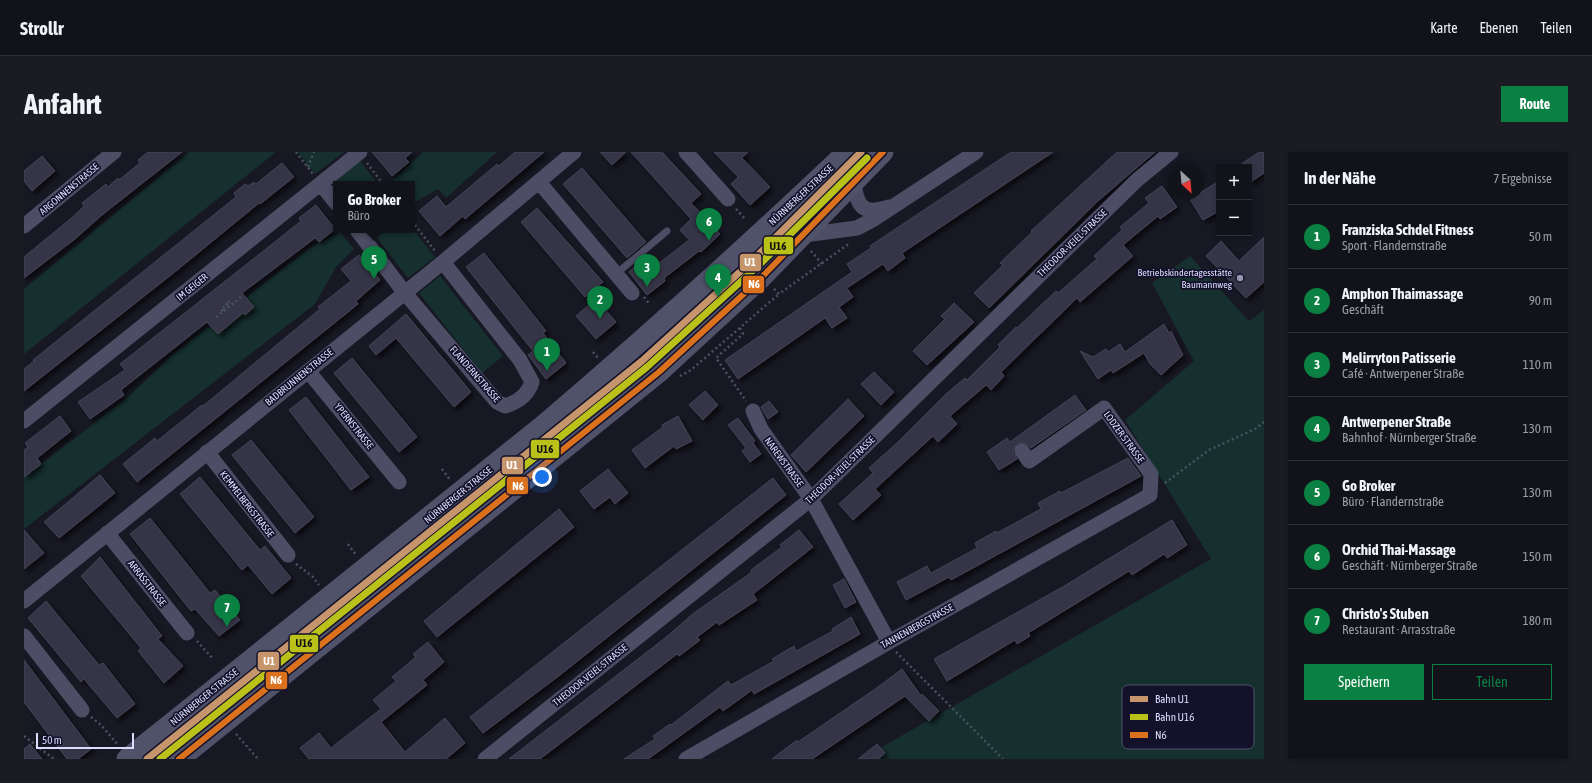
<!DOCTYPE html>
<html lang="de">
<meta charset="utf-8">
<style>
body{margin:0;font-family:"Asap Condensed",sans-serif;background:#1b1b24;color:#f1f3f6}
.controls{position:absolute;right:12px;top:12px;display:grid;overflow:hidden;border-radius:0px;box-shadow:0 2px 6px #0003}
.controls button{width:36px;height:36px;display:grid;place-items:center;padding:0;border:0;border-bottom:1px solid #31323a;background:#12121b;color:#f1f3f6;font:20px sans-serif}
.compass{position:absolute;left:1144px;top:12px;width:36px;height:36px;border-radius:50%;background:#12121b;box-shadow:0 2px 6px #0003;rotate:154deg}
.scale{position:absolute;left:12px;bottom:10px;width:98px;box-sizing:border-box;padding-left:4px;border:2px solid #dcdcfe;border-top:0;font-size:11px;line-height:14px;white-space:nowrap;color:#dcdcfe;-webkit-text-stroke:3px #14122a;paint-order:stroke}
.you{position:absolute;left:518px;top:325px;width:14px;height:14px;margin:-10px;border:3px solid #fff;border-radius:50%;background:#1a73e8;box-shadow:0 0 0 6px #1a73e833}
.badge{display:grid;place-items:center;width:26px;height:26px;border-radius:50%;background:#0b8043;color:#fff;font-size:13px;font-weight:700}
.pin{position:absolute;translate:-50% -33px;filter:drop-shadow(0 1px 2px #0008)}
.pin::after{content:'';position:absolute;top:21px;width:14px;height:12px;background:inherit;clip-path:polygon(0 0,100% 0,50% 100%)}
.popup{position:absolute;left:309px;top:29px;width:82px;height:52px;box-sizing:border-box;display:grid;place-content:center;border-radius:0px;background:#12121b;filter:drop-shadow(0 1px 3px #0005);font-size:13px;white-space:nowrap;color:#9c9ea3}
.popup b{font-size:15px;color:#f1f3f6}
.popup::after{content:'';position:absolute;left:50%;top:100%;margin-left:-8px;border:8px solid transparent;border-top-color:#12121b}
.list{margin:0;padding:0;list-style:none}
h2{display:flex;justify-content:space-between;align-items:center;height:52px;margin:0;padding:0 16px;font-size:17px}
h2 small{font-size:13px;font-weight:400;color:#9c9ea3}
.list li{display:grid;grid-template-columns:26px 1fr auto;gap:12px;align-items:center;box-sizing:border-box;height:64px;padding:0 16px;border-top:1px solid #31323a}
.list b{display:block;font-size:15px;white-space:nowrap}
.list p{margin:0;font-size:13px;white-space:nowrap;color:#9c9ea3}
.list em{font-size:13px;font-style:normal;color:#9c9ea3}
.actions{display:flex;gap:8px;padding:12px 16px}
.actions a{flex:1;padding:9px 0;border:1px solid #0b8043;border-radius:0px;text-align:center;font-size:14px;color:#0b8043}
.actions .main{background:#0b8043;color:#fff}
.map{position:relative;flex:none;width:1240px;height:607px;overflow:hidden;border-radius:0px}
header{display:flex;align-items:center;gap:24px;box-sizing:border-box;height:56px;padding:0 20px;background:#12121b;border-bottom:1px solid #31323a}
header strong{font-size:19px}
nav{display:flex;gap:22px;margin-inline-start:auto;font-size:14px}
.intro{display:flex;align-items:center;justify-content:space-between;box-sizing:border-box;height:96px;padding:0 24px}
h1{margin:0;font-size:28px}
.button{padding:10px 18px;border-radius:0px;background:#0b8043;color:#fff;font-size:14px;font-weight:700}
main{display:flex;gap:24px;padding:0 24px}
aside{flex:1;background:#12121b;border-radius:0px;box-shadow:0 2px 6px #0003}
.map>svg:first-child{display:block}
</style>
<header>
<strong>Strollr</strong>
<nav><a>Karte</a><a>Ebenen</a><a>Teilen</a></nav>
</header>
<div class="intro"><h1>Anfahrt</h1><a class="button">Route</a></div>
<main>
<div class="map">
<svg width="1240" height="607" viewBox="0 0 1240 607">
<defs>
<filter id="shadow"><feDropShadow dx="3.5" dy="3.5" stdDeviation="2" flood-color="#0009"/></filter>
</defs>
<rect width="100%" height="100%" fill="#181824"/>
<!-- green -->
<path fill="#15302e" d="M165,0H252L0,202V137Z
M274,0H320L291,22Z
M399,0H473L422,46L414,37L388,52V32H369L367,30Z
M336,9L354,32H312V34L309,30Z
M388,76L411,105L384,126L347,78H388Z
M316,80L330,97L312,115L291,152L0,377V325L103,246L146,205L284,97Z
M1166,104L1225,169L1240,158V607H837L1187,407L1101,268L1170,209L1128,131Z
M416,124L479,204L458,221L395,141Z"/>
<!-- building -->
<path fill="#363646" stroke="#454358" filter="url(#shadow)" d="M124,0H158L78,63L51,87L0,126V105L50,64L60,54L58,51L82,32L84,35L94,26L95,28L116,11L114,8Z
M348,0H388L381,6L385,10L368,24Z
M491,0H520L441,67L439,64L416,84L395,59L413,44L422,55L473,12L475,14Z
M576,0H602L588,13Z
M607,0H638L677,42L667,51L696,82L677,100L675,99L640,126L641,129L623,143L605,120L622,104L630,115L665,88L656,78L667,67Z
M690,0H724L718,6L746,35L726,53L707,32L714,25Z
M987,0H1029L878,101L881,106L864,119L859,112L823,136L829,145L815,155L823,166L808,176L801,166L714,227L701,208L828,120L823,112L847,96L846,94Z
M1093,0H1131L1074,49L965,156L950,141L979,113L976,111L1008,80L1007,79Z
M1235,0H1240V21L1225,31V15H1213Z
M18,4L31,19L8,39L0,29V19Z
M258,11L270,25L236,52L235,51L152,119L0,239V217L10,209L9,208L212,45L210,41L221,32L224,34L230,30L232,32Z
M558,16L622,90L603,106L539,32Z
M1195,29V59L1179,68L1166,47Z
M1138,34L1153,55L1136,67L1134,64L1099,93L1109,104L1056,150L1053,146L977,220L980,224L967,238L962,233L926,264L933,272L914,290L909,284L851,337L857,343L829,368L815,352L849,321L845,316L873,291L922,242L941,226L943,228L976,195L974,193L992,175L993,176L1032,139L1034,141L1073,107L1070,104L1098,78L1096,75L1125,51L1121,46Z
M292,53L311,77L295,90L291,86L218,141L230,155L221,163L219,161L194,182L183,170L97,238L100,243L66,267L54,250L101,218L96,212L242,97L277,69L275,66Z
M513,56L579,130L561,145L497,70Z
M1240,85V130L1222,146L1182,104L1197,89L1215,109Z
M460,101L522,179L519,181L542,211L522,227L504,203L509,199L442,115Z
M335,103L356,128L332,149L334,152L113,330L99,312L131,286L133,289L178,253L179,254L296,157L294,155L327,129L317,117Z
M725,108L731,115L713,132L706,125Z
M572,147L592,170L572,187L552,164Z
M930,151L950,170L903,213L889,199L921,167L917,164Z
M675,153L682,161L664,177L657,169Z
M382,162L447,240L430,255L372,186L352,203L345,194Z
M1140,172L1145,181L1147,179L1159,203L1137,223L1126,212L1120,201L1089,221L1087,218L1074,227L1056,199L1069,205L1082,197L1084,200L1096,192L1101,200Z
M328,206L393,285L375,300L310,221Z
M850,220L870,240L857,253L837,232Z
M681,239L694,253L679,268L665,253Z
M1051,243L1062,258L1007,296L1001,291L993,292L989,299L993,307L975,318L963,300L983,286L986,290Z
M282,245L345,325L327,338L265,258Z
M824,247L840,264L782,320L767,303Z
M745,249L754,260L744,267L737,255Z
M36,264L47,279L13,306L17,312L0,325V298L4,295L1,291Z
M654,264L668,289L652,297L650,294L621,316L608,298L639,275L638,273Z
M714,266L731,289L729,291L737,302L726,310L718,299L722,296L704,273Z
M227,288L290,365L271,381L208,303Z
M1104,306L1117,324L927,428L925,425L882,448L873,430L903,414L907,421L953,396L951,391L972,379L973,381L1017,357L1014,351L1036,339L1037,341Z
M584,317L604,341L591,352L586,345L570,357L556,339Z
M76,323L91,341L35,386L20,370Z
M176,325L236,398L241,394L267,426L248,442L224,413L218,418L156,342Z
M749,326L762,343L536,523L459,581L446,565Z
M535,357L550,375L413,485L400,469Z
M126,366L186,441L191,438L216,468L195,484L171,457L167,459L106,382Z
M1148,368L1163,393L1143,406L1140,402L1108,423L1105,419L1004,481L1006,484L993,492L991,488L923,529L910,507L1042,433Z
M0,378L20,401L0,417Z
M775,378L789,395L729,442L733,448L695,473L693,470L673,485L676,488L655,504L653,502L516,607H485L641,486L670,461L728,420L727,418L758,395L756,393Z
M76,405L138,484L134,487L159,514L140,531L114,499L117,496L57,424Z
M820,427L832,450L821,456L809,433Z
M22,449L75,513L79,511L111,552L93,566L60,527L57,530L4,466Z
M827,465L836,482L730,542L728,538L699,559L696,555L624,607H600L631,587L629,584L646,572L647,573L704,529L707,533L750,509L748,507L770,494L772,499L809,479L808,477Z
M404,490L420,510L399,528L403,533L357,570L381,600L421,566L441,591L422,607H285L276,596L295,581L307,596L357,557L349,548L372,529L368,525L392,505L389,502Z
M0,508L67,597L54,607H43L0,550Z
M878,517L897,544L898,542L915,559L905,569L881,544L788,607H748L773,588L774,590L854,535Z
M6,592L18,607H0V597Z
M853,592L861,601L854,607H834Z"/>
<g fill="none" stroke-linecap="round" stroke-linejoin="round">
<!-- path -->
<path stroke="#465460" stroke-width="2.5" stroke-dasharray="2 3" stroke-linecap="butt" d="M272,0L289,22
M343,11L359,32
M284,15L290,0
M712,57L722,68
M388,69L411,99
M787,99L798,112
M750,137L755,142L826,91
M620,145L626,153
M204,149L207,153
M199,159L197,157L203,153L202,151
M192,165L217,145
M716,176L719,182L692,206L722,249
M569,200L574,206
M656,224L667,218L755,142
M418,317L426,328
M1141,331L1185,298L1231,277L1240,270
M324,392L332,403
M272,412L289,425L295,433
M173,489L189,507
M872,500L979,607
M67,565L77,573L94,593
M212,582L234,607
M0,584L30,607"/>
<!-- lane -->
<path stroke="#4d4e65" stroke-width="7" d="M592,122L643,79"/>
<!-- street -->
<path stroke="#4d4e65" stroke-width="15" d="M662,0L704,47
M515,30L608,141
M830,31C833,56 840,63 865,55
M297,32L312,51
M0,74L90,0
M333,78L380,140L473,250L481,254C494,250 504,243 508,230L496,208L419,110
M780,83L833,76L850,67L952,0
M284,219L375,330
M729,259L737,277L787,347L865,490
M0,269L336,0
M183,300L264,403
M83,381L163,481
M0,449L419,110L550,0
M0,484L58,558
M461,607L787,347L1113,28L1147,0
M662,607L865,490L1126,343L1127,322L1080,256L1005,309L998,299"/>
<!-- secondary -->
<path stroke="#50526a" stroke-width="21" d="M103,607L521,272C624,184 725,93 823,0
M155,607L635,220L737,126L859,0"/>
<defs>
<path id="bus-1" d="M155,607L635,220L737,126L859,0"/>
</defs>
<!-- bus-1 casing -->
<use href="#bus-1" stroke="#14122a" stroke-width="9"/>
<!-- bus-1 -->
<use href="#bus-1" stroke="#db711d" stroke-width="6"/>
<defs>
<path id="rail-1" d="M123,607L618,209L730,107L837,0"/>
<path id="rail-2" d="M136,607L623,215L735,113L843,6"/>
</defs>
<!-- rail-1 casing -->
<use href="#rail-1" stroke="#14122a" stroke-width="10"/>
<!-- rail-2 casing -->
<use href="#rail-2" stroke="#14122a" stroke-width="10"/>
<!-- rail-1 -->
<use href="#rail-1" stroke="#c7956c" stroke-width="7"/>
<!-- rail-2 -->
<use href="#rail-2" stroke="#bac219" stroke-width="7"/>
</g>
<!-- markers -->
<circle fill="#9797b2" stroke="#14122a" stroke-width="1.5" cx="1216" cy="126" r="4"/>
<g text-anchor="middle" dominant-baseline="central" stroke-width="3.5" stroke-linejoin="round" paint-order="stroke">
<!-- street labels -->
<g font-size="10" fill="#dcdcfe" stroke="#14122a">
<text transform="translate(45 37) rotate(-40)">ARGONNENSTRASSE</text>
<text transform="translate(777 43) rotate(-43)">NÜRNBERGER STRASSE</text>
<text transform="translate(1048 91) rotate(-44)">THEODOR-VEIEL-STRASSE</text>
<text transform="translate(168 135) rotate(-39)">IM GEIGER</text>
<text transform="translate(451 222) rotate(49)">FLANDERNSTRASSE</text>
<text transform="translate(275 225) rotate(-39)">BADBRUNNENSTRASSE</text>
<text transform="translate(330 274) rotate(51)">YPERNSTRASSE</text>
<text transform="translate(1100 285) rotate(54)">LODZER STRASSE</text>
<text transform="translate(760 310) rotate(54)">NAREWSTRASSE</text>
<text transform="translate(816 318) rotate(-44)">THEODOR-VEIEL-STRASSE</text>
<text transform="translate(434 343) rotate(-39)">NÜRNBERGER STRASSE</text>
<text transform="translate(223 352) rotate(52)">KEMMELBERGSTRASSE</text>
<text transform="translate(123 431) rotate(52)">ARRASSTRASSE</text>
<text transform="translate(893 474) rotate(-29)">TANNENBERGSTRASSE</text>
<text transform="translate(566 523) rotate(-39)">THEODOR-VEIEL-STRASSE</text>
<text transform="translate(180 545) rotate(-39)">NÜRNBERGER STRASSE</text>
</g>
<!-- poi labels -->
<g font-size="10" fill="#dcdcfe" stroke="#14122a" text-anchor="end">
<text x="1208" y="120">Betriebskindertagesstätte<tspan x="1208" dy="12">Baumannweg</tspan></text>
</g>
</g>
<!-- legend -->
<rect x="1098" y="533" width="132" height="64" rx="6" fill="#14122a" stroke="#504f6a" stroke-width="1"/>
<rect x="1106" y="544" width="18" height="6" fill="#c7956c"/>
<rect x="1106" y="562" width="18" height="6" fill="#bac219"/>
<rect x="1106" y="580" width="18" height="6" fill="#db711d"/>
<g font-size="11" fill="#dcdcfe">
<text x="1131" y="551">Bahn U1</text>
<text x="1131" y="569">Bahn U16</text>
<text x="1131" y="587">N6</text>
</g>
<g stroke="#14122a" stroke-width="1.5">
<rect x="739" y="84" width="31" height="19" rx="4" fill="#bac219"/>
<rect x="715" y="101" width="23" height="19" rx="4" fill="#c7956c"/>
<rect x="718" y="123" width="23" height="19" rx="4" fill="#db711d"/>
<rect x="506" y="287" width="30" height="20" rx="4" fill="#bac219"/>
<rect x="477" y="304" width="23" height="19" rx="4" fill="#c7956c"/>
<rect x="482" y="324" width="23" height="19" rx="4" fill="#db711d"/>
<rect x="265" y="482" width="30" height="19" rx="4" fill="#bac219"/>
<rect x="233" y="499" width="23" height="20" rx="4" fill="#c7956c"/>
<rect x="241" y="519" width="23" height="19" rx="4" fill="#db711d"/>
</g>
<g font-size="11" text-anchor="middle" font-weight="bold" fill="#fff">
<text x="726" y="114">U1</text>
<text x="730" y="136">N6</text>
<text x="488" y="317">U1</text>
<text x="494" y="338">N6</text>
<text x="245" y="513">U1</text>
<text x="252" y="532">N6</text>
</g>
<g font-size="11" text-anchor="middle" font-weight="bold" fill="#111">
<text x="754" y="98">U16</text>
<text x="521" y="301">U16</text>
<text x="280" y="495">U16</text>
</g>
</svg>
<div class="controls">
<button>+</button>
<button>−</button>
</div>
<svg class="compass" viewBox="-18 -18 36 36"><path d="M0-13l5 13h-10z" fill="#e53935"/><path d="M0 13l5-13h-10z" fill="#9c9ea3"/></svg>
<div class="scale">50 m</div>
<div class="you"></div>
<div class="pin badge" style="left:523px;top:219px">1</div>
<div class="pin badge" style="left:576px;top:167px">2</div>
<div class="pin badge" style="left:623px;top:135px">3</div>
<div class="pin badge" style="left:694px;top:145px">4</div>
<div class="pin badge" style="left:350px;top:127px">5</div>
<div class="popup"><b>Go Broker</b>Büro</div>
<div class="pin badge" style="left:685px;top:89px">6</div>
<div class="pin badge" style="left:203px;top:475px">7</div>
</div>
<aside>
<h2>In der Nähe<small>7 Ergebnisse</small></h2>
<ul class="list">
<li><span class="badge">1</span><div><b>Franziska Schdel Fitness</b><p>Sport · Flandernstraße</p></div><em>50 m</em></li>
<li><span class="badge">2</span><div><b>Amphon Thaimassage</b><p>Geschäft</p></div><em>90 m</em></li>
<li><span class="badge">3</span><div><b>Melirryton Patisserie</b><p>Café · Antwerpener Straße</p></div><em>110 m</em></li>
<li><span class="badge">4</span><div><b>Antwerpener Straße</b><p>Bahnhof · Nürnberger Straße</p></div><em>130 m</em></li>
<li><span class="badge">5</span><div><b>Go Broker</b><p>Büro · Flandernstraße</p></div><em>130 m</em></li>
<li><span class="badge">6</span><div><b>Orchid Thai-Massage</b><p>Geschäft · Nürnberger Straße</p></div><em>150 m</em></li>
<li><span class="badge">7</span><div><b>Christo's Stuben</b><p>Restaurant · Arrasstraße</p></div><em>180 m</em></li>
</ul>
<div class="actions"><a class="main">Speichern</a><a>Teilen</a></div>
</aside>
</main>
